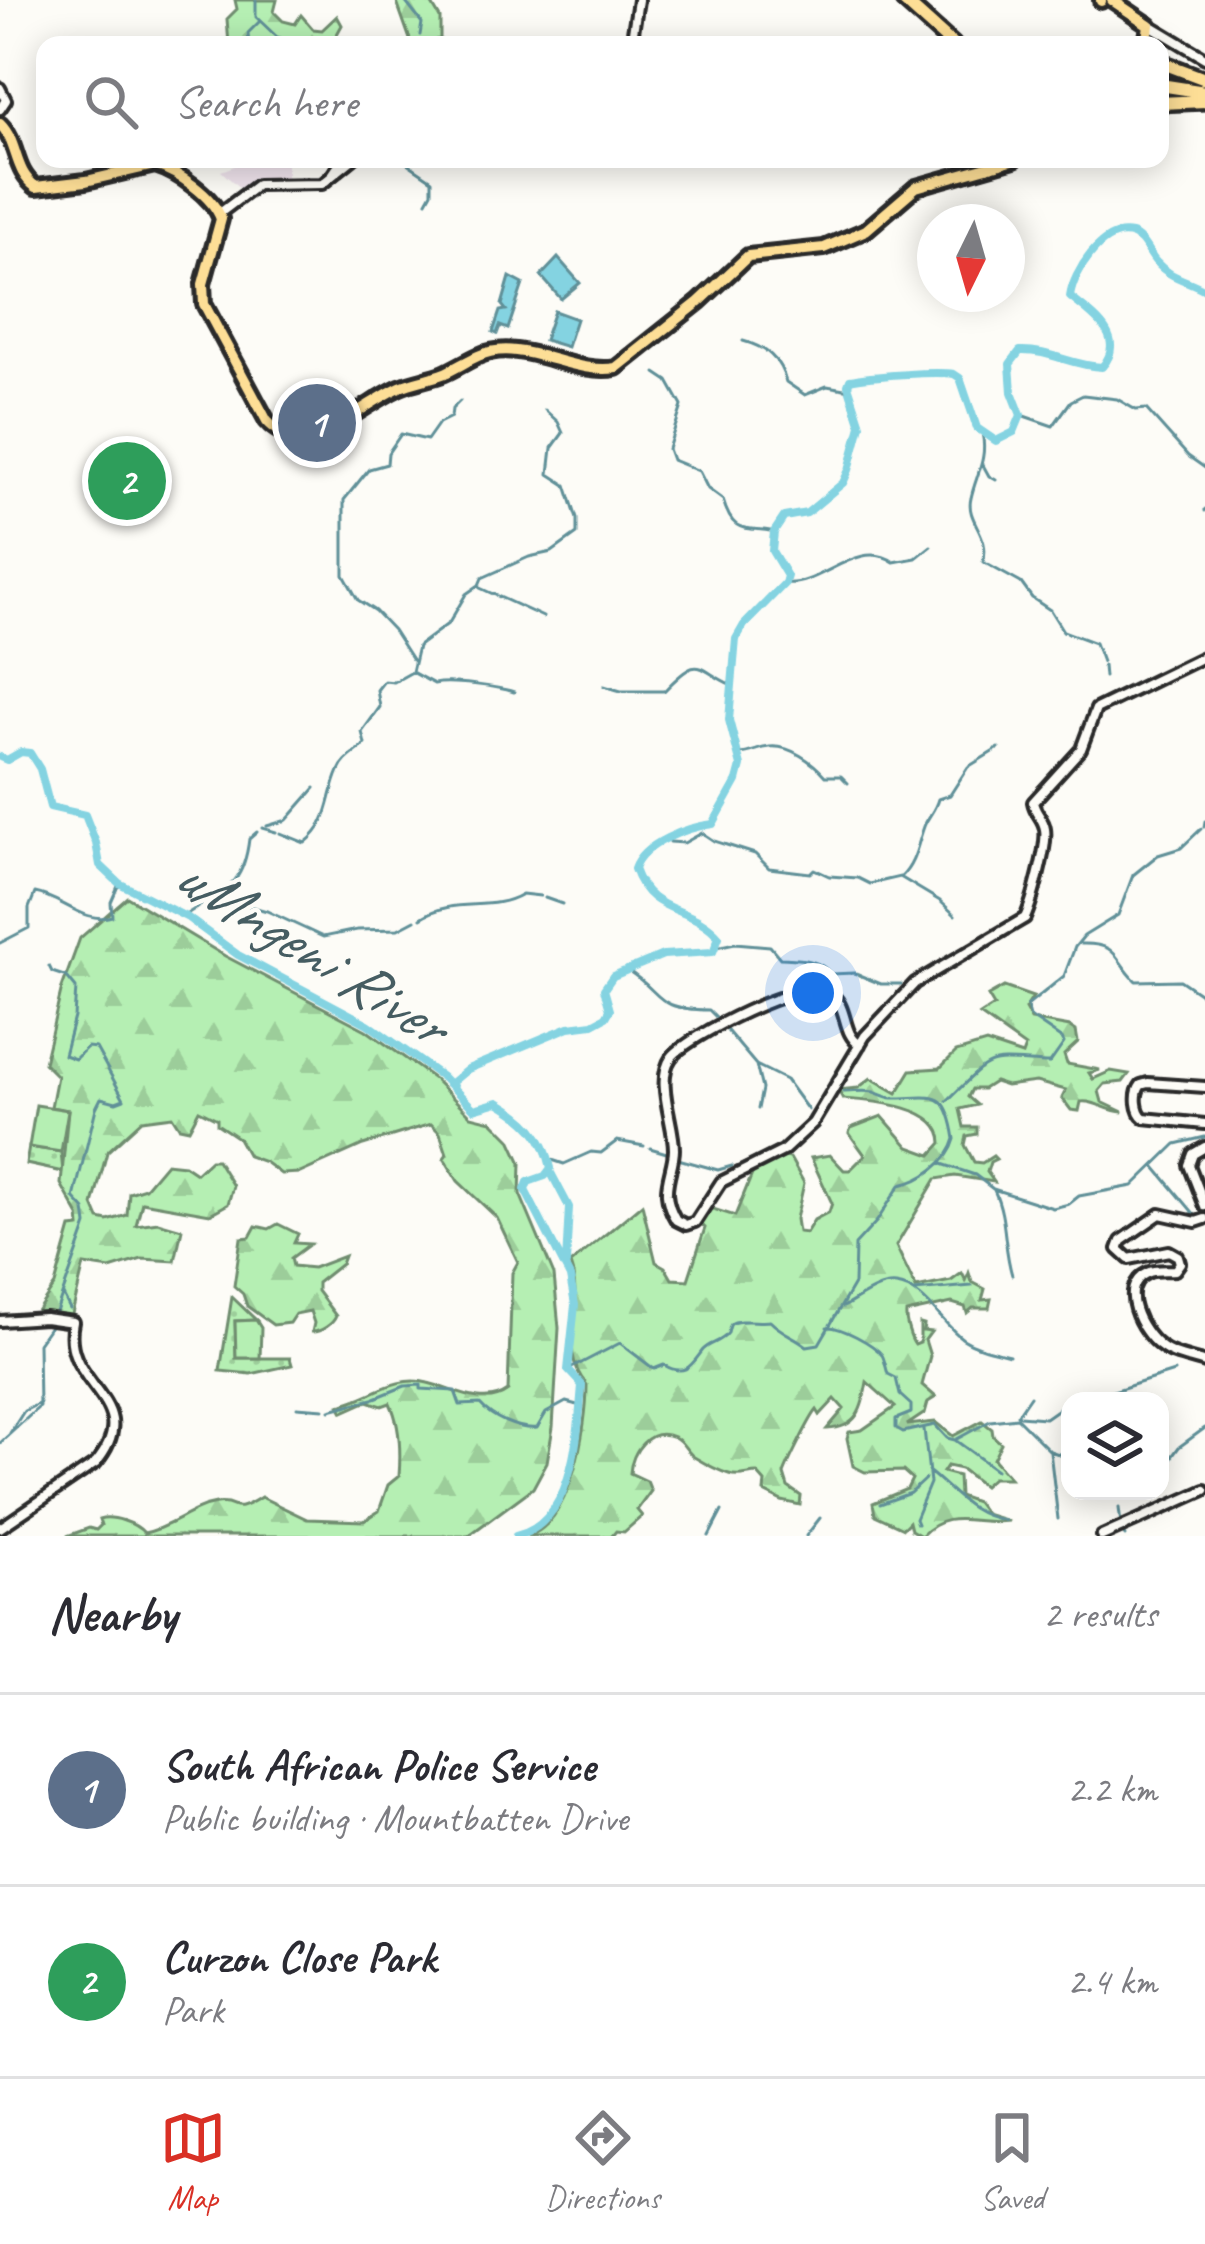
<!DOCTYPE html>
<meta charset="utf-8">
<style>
body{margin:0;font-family:Caveat,sans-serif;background:#f7f7f7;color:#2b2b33}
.controls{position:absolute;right:36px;bottom:36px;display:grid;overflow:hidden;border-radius:24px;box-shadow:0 6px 30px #0003}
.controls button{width:108px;height:108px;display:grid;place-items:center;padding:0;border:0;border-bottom:3px solid #e1e1e2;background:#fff;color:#2b2b33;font:60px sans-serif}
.compass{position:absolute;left:917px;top:204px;width:108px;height:108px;border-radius:50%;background:#fff;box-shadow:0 6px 30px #0003;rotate:185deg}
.you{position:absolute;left:813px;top:993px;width:42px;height:42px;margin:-30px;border:9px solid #fff;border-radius:50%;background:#1a73e8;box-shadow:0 0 0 18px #1a73e833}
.badge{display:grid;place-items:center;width:78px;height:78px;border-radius:50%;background:#d93025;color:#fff;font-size:39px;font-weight:700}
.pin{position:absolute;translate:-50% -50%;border:6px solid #fff;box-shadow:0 3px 12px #0006}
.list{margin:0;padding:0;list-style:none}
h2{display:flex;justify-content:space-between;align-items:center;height:156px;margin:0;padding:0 48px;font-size:51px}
h2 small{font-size:39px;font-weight:400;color:#7c7c81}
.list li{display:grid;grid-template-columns:78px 1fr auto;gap:36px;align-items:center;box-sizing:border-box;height:192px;padding:0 48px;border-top:3px solid #e1e1e2}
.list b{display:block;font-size:45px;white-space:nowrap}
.list p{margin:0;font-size:39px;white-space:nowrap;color:#7c7c81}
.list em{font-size:39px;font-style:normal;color:#7c7c81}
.icon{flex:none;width:66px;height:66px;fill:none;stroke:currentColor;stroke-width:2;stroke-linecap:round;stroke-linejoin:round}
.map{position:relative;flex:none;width:1205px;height:1536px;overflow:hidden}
.search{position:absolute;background:#fff;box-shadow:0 6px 30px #0003;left:36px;right:36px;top:36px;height:132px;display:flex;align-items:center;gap:30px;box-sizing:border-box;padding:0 42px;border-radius:24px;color:#7c7c81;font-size:45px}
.sheet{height:540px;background:#fff}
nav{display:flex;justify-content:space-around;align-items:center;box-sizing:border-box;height:168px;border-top:3px solid #e1e1e2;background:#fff;font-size:33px;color:#7c7c81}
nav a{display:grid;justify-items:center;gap:6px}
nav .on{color:#d93025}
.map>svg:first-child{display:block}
</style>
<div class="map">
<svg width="1205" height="1536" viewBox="0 0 1205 1536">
<defs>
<pattern id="grass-dots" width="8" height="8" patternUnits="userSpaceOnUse" patternTransform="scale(3)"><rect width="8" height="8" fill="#b5efb3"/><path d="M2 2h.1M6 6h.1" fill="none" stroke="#9ccd9a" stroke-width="1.8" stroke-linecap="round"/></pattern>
<pattern id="forest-firs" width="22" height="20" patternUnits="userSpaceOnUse" patternTransform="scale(3)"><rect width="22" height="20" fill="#b5efb3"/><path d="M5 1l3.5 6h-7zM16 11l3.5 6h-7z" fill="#9ccd9a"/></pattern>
</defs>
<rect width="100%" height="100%" fill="#fdfcf7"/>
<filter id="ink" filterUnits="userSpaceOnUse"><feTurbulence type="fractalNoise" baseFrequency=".00833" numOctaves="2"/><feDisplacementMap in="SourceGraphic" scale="24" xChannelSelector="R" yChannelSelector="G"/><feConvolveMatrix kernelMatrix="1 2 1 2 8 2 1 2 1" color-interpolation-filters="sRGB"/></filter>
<g filter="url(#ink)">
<!-- built -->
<path fill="#efe3ec" d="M287,160V182L243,191L221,171L245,162Z"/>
<!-- grass -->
<path fill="url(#grass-dots)" stroke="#708d6f" stroke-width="3" d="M29,1147L61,1152L63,1172L26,1164Z
M232,1297L256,1320L235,1321L236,1358H290L292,1365L251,1374L220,1371Z"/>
<!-- forest -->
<path fill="url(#forest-firs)" stroke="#708d6f" stroke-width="3" d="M235,0H277L274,12L283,21L295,24L301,15L313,29L322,30L337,16L342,25L336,36L343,40L371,41L372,45H229L227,19L237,9Z
M396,0L431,3L440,18V38L425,45H412Z
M127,897L225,956L366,1030L434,1079L471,1116L492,1121L510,1139L521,1163L520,1194L554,1275L559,1328L553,1427L547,1462L533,1488L468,1536H67L89,1528L96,1530L101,1525L99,1519C112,1515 136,1523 144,1533C171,1528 190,1508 216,1504C240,1500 228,1518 261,1497L307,1519L364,1521L379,1511L388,1485L399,1476C401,1451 400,1424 390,1403L382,1406L368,1401L343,1412L339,1405C371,1398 395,1374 428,1383C453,1389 484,1409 508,1391L512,1273L518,1262L497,1218L458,1181L444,1158L447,1154L440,1133L431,1124L363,1145L300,1173L281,1174L265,1162L248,1156L238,1138L217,1124V1119L199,1110L189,1129L179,1127L172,1116L142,1120L107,1152L93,1205L99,1219L108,1221L127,1215L129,1193L145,1188L166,1163L184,1165L196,1173L210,1160H217L233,1186L228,1204L210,1214L142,1202L136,1225L158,1222L182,1229L175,1261L142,1259L110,1269L84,1265L72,1314L76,1319L73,1327L68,1317L35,1314L55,1285L71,1228L80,1227L79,1216L61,1184L68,1110L51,1107L57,1076L44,1063L62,988L80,938Z
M1004,987L1033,997L1025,1009L1031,1020L1070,1027L1076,1031L1078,1042L1064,1055L1067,1064L1100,1070L1089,1073L1093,1079L1111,1071L1129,1074L1123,1082L1105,1084L1099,1091L1102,1102L1123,1112C1107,1112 1096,1100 1081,1102L1079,1111L1071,1110L1062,1098L1066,1090L1036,1082L1006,1086L994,1082L983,1089H972L968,1097L977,1105L960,1109L964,1127H977V1134L967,1136L965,1145L974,1162L982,1163L993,1156L996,1159L990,1162L987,1172L994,1182L955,1176L936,1179L896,1246L916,1288L951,1281L962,1273L966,1281L969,1273L972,1282L985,1289L982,1300L991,1299L989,1308H973L967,1313L965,1307L952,1303L906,1313C905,1322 911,1340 915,1345L920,1343V1324L924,1325L923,1331L931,1332L925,1340L930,1356L922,1385L936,1397L928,1402L925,1413L907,1425L935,1422L953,1436L982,1421L992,1429L993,1436L1001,1443L993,1459L1010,1478H992L983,1486L961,1469L947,1466L943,1472L958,1476L959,1496L976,1502L985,1514L1008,1521C975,1526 948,1507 921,1536L911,1530L909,1522L903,1528L875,1515L873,1503L907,1489L912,1479L903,1471L865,1472L853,1466L847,1438L849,1432L862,1430L895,1407L867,1382C862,1408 859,1428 827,1429L844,1409L835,1399L820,1415L817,1410C810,1418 788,1463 784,1474L788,1487L801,1496L800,1505L782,1501L764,1492L765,1482L757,1473C748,1473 739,1478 729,1474C719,1471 704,1463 694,1457C686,1451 683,1441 674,1437C649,1426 631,1452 630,1473L647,1481L651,1491L637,1510L642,1516L624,1532L616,1531L612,1536H527C572,1525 587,1424 587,1385C556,1351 586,1307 570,1264L642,1204L656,1262L665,1267L672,1279L688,1280L705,1228L700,1223L707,1207L735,1216L755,1167L780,1156L790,1158L804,1183L796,1219L798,1232L806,1233L814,1220L829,1212L832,1203L811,1158L830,1155L844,1170H850L865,1155L849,1133L851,1128L882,1116L909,1147L931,1155L942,1143C942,1105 872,1101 843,1099L838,1090L858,1088L871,1078L897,1093L911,1070L940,1068L956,1052L986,1043L1022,1055L1025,1047L980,1015L994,1006L988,996Z
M278,1224L298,1234L294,1243L310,1244L291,1258L293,1266L313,1268L344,1256L341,1264L317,1283V1291L336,1316C333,1324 321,1332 312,1332L314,1323L310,1311L295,1314L289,1323L273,1325L247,1306L243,1294L234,1286L241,1238L250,1237L256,1226L269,1229Z"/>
<!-- park -->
<path fill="#b5efb3" stroke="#708d6f" stroke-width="3" d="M36,1105L68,1110L61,1152L29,1147Z
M256,1320L261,1328L260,1358H236L235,1321Z"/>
<!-- water -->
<path fill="#84d3e1" stroke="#609098" stroke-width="3" d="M558,258L580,283L561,299L541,276Z
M510,277L523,284L508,329L500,326L497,334L493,332L500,311L506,310L502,305Z
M554,311L576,319L567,347L544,340Z"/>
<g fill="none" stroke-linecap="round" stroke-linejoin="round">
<!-- stream -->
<path stroke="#609098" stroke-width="3" d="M256,0V17L277,37L303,45
M404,0L422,23L420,35
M249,45L248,33L259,22
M387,159L404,161L432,180V192L427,201
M743,341C766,347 780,359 786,382L805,395L827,386L850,390
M656,373L668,381L682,406L668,449L672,460L699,471L708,489L723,500C734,538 747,525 774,532
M1021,415L1053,426L1071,401L1083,395L1117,399L1136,410L1146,409L1188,456L1205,468
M982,433C988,458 976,475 971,498C965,521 992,535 983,562L1021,583L1032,598L1050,610L1063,631L1095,643L1102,662
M983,465L989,476L996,480
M1205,509V511
M785,583C819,588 858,537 894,562L916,558L931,546
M480,588L543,617
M413,661L393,630L375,611L358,600L344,575V500L369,469L387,464L388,453L401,434L427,440L439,423L451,417L452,409L460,401
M1103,666L1104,677
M412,672L434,684C450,680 499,687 514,692
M604,686L621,691H664C701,652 696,669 732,685
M740,754C752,753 759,748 770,747C790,745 813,762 825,776H841L848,783
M267,826L287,820L315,788
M1204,827L1205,821
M262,828L276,832
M280,833L305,843C331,823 327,798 339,771C344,758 357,753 365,744L362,732L380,707L377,690L384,681L394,682L412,672L418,646L449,623L466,594L479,585L482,578L529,557L552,552L577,534V519L566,485L549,474L552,448L563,433L558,422L545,410
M670,842L684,843L702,833L714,841L755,854L769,868L810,873L814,869L829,876L858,878L870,884L900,877L940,901L955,915
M901,877C916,863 918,841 925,824C930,814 935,810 938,799L950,795L968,767L999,748
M545,898L562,904
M219,899H241L249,906L267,911L323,937L357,930L398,929L415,920
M421,918C454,896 490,913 522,894L540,896
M194,922L187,914C223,890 243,889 249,839L257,832
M0,943L29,928V908L35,893C61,897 85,925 112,916L111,902L118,886L124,887
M1081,944C1119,943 1113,958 1136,981L1180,980L1205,997
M716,947L735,943L770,946L780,958C798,959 818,958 831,974L854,973L881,984H901
M49,966L52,972L67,977L76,988L74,1017L64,1055L75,1059L87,1047L96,1048L124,1099L116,1102L101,1098L96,1108L74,1198L85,1210L87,1225L56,1312
M627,970C666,995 652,1009 709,1010L720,1021
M723,1026L756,1065L786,1080L808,1110
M756,1065L762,1089L758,1109
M947,1101C995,1054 982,1060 1050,1063L1064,1043L1062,1039L1030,1017L1027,1006L1064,976L1075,947L1084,936L1118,915L1133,875L1158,855L1181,848L1201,829
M650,1148L670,1154
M678,1159L718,1170L732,1166
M550,1164L552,1160L564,1164L591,1152L601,1153L617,1141L644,1146
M942,1164L975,1175L993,1189L1053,1208L1069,1204L1079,1196L1133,1186L1176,1144L1205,1137
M1155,1167L1196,1216
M994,1190C1007,1217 1003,1246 1012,1275
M914,1291L972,1286
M63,1295L70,1309
M843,1307C859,1299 877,1283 896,1285C924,1288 942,1324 963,1339C977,1348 994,1351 1009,1355
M827,1327C840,1326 874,1344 882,1355C884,1357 887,1372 888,1374L896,1378L900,1395L911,1405V1413L896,1419V1428L903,1432L935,1425L947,1438L955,1440L990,1421L1017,1418L1050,1451L1070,1458
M568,1370L620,1343L654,1369L664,1365C686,1378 692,1364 703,1350C710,1342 721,1343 728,1333C729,1330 729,1326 731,1324C738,1318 760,1323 770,1321C783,1334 793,1335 807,1346L819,1344L854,1284L855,1245L877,1221L900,1185C922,1181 949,1162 955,1139C947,1087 935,1098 893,1098C888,1098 879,1094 874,1092C864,1090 853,1092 843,1092
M375,1398L405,1386L421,1385V1389L455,1391L460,1405L480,1404C492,1418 518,1430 537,1428L546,1413L566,1402L581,1406
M297,1407L324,1409
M330,1410L373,1399
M1017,1415L1030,1396
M1019,1416L1045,1418L1075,1397L1107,1393L1174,1372
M10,1433L24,1411L40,1403
M955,1440L996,1470
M0,1443L39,1407L38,1343L50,1326
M1050,1451L1058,1519
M928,1471C953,1490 970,1516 1005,1520
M1160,1473L1179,1447L1205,1428
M880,1504L910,1493L925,1479
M1119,1508L1121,1524
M917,1524L915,1519L930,1483L924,1429
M1123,1533L1125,1536
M709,1536L722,1511
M806,1536L820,1518"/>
<!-- river -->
<path stroke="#84d3e1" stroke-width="8" d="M0,757L7,760L21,752L30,753L40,769L50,807L85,815L96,843L100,865L119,883L188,918L238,955L368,1024L442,1077L474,1109L498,1102C527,1119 544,1135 551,1168L545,1176L528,1182L525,1190L570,1277L575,1305L568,1370L582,1385C578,1433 574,1523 516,1536
M454,1088L451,1083L468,1069L569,1027L593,1024L606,1017L610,1010L604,989L613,976L663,955L713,952L719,937C691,904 650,916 634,869C643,843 688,827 713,824L737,781L741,766L729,720L736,639L744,625L785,583L787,576L772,551L774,532L784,517L807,513L843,483L849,470L861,425L848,385L850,380C869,376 936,371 954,374L960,378L977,428L996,441L1014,432L1021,415L1012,392L1010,364L1020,351C1050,350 1072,366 1102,367C1128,337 1092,315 1070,297C1073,273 1102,227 1131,234C1143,237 1148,253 1156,262C1170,278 1188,280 1205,290
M550,1171L569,1207L566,1264"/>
<defs>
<path id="minor" d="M1150,25L1205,58
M631,45L638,0
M0,88L6,100L0,109
M332,175L343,159
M220,213L257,185L322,184L353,159
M860,1045C840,1032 850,1005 828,992C804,977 686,1037 671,1058C655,1081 674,1123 674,1149C674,1164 666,1179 667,1194C668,1205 671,1212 676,1220L686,1225L695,1222L721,1182L783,1151L813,1123L865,1036L915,983L1025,918C1032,903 1048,845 1045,829C1043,817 1035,814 1033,802L1081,749L1096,709L1205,656
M1205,1087L1148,1083L1141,1085C1134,1094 1136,1112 1144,1118L1205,1124
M1205,1147L1193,1154L1189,1165L1205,1206
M1205,1219L1196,1222L1160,1214L1121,1241L1118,1249L1129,1259L1169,1251L1178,1256L1180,1263L1175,1270C1166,1271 1155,1269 1147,1273C1117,1287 1141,1332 1160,1346C1172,1356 1191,1358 1205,1363
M0,1321L45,1318L73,1322C59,1386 148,1400 96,1463L0,1528
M1102,1536L1205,1490"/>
<path id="major" d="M1112,0L1149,25L1146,45
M1101,1V0
M0,124C19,143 13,171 36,187L86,181L155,165C178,172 213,196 221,219L203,284L204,304L267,421C303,462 364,403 400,387C414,381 430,379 445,373C456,368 467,361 478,356C522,336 572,376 616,368L699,302L748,256L824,248L866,230L916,187L1015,159"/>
<path id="highway" d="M903,0L953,45
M1160,62L1205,79
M1160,85L1205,92
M1160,103L1205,101"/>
</defs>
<!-- minor casing -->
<use href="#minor" stroke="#2b2b2b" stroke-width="16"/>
<!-- major casing -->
<use href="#major" stroke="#2b2b2b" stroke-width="20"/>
<!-- highway casing -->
<use href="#highway" stroke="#2b2b2b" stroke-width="21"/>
<!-- minor -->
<use href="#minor" stroke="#fdfcf7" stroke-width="8"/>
<!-- major -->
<use href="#major" stroke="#fdde96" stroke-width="10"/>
<!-- highway -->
<use href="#highway" stroke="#fdde96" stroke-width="12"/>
</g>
</g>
<g text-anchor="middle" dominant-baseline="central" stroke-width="9" stroke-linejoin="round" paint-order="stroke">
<!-- water labels -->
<g font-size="63" font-style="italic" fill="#465d62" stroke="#fdfcf7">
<text transform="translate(310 949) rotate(32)">uMngeni River</text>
</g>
</g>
</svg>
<div class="controls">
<button><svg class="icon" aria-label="layers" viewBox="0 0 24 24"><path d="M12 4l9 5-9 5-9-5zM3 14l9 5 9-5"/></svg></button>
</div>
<svg class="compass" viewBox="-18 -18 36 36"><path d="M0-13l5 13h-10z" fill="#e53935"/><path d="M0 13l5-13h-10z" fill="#7c7c81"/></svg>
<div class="you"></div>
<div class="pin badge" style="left:317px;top:423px;background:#5c6f8a">1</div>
<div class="pin badge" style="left:127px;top:481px;background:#2e9e5b">2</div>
<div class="search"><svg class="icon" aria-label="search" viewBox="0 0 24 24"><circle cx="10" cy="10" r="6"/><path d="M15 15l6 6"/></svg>Search here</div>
</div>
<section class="sheet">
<h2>Nearby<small>2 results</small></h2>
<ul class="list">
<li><span class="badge" style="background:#5c6f8a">1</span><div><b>South African Police Service</b><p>Public building · Mountbatten Drive</p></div><em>2.2 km</em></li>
<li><span class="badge" style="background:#2e9e5b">2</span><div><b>Curzon Close Park</b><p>Park</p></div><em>2.4 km</em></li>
</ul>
</section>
<nav>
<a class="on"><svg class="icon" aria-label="map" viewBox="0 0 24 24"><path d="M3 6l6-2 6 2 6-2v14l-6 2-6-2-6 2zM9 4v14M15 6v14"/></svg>Map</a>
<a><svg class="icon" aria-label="directions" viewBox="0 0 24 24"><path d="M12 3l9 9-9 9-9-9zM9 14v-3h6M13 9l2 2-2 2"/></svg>Directions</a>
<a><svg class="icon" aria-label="saved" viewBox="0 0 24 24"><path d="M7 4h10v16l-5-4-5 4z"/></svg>Saved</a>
</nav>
